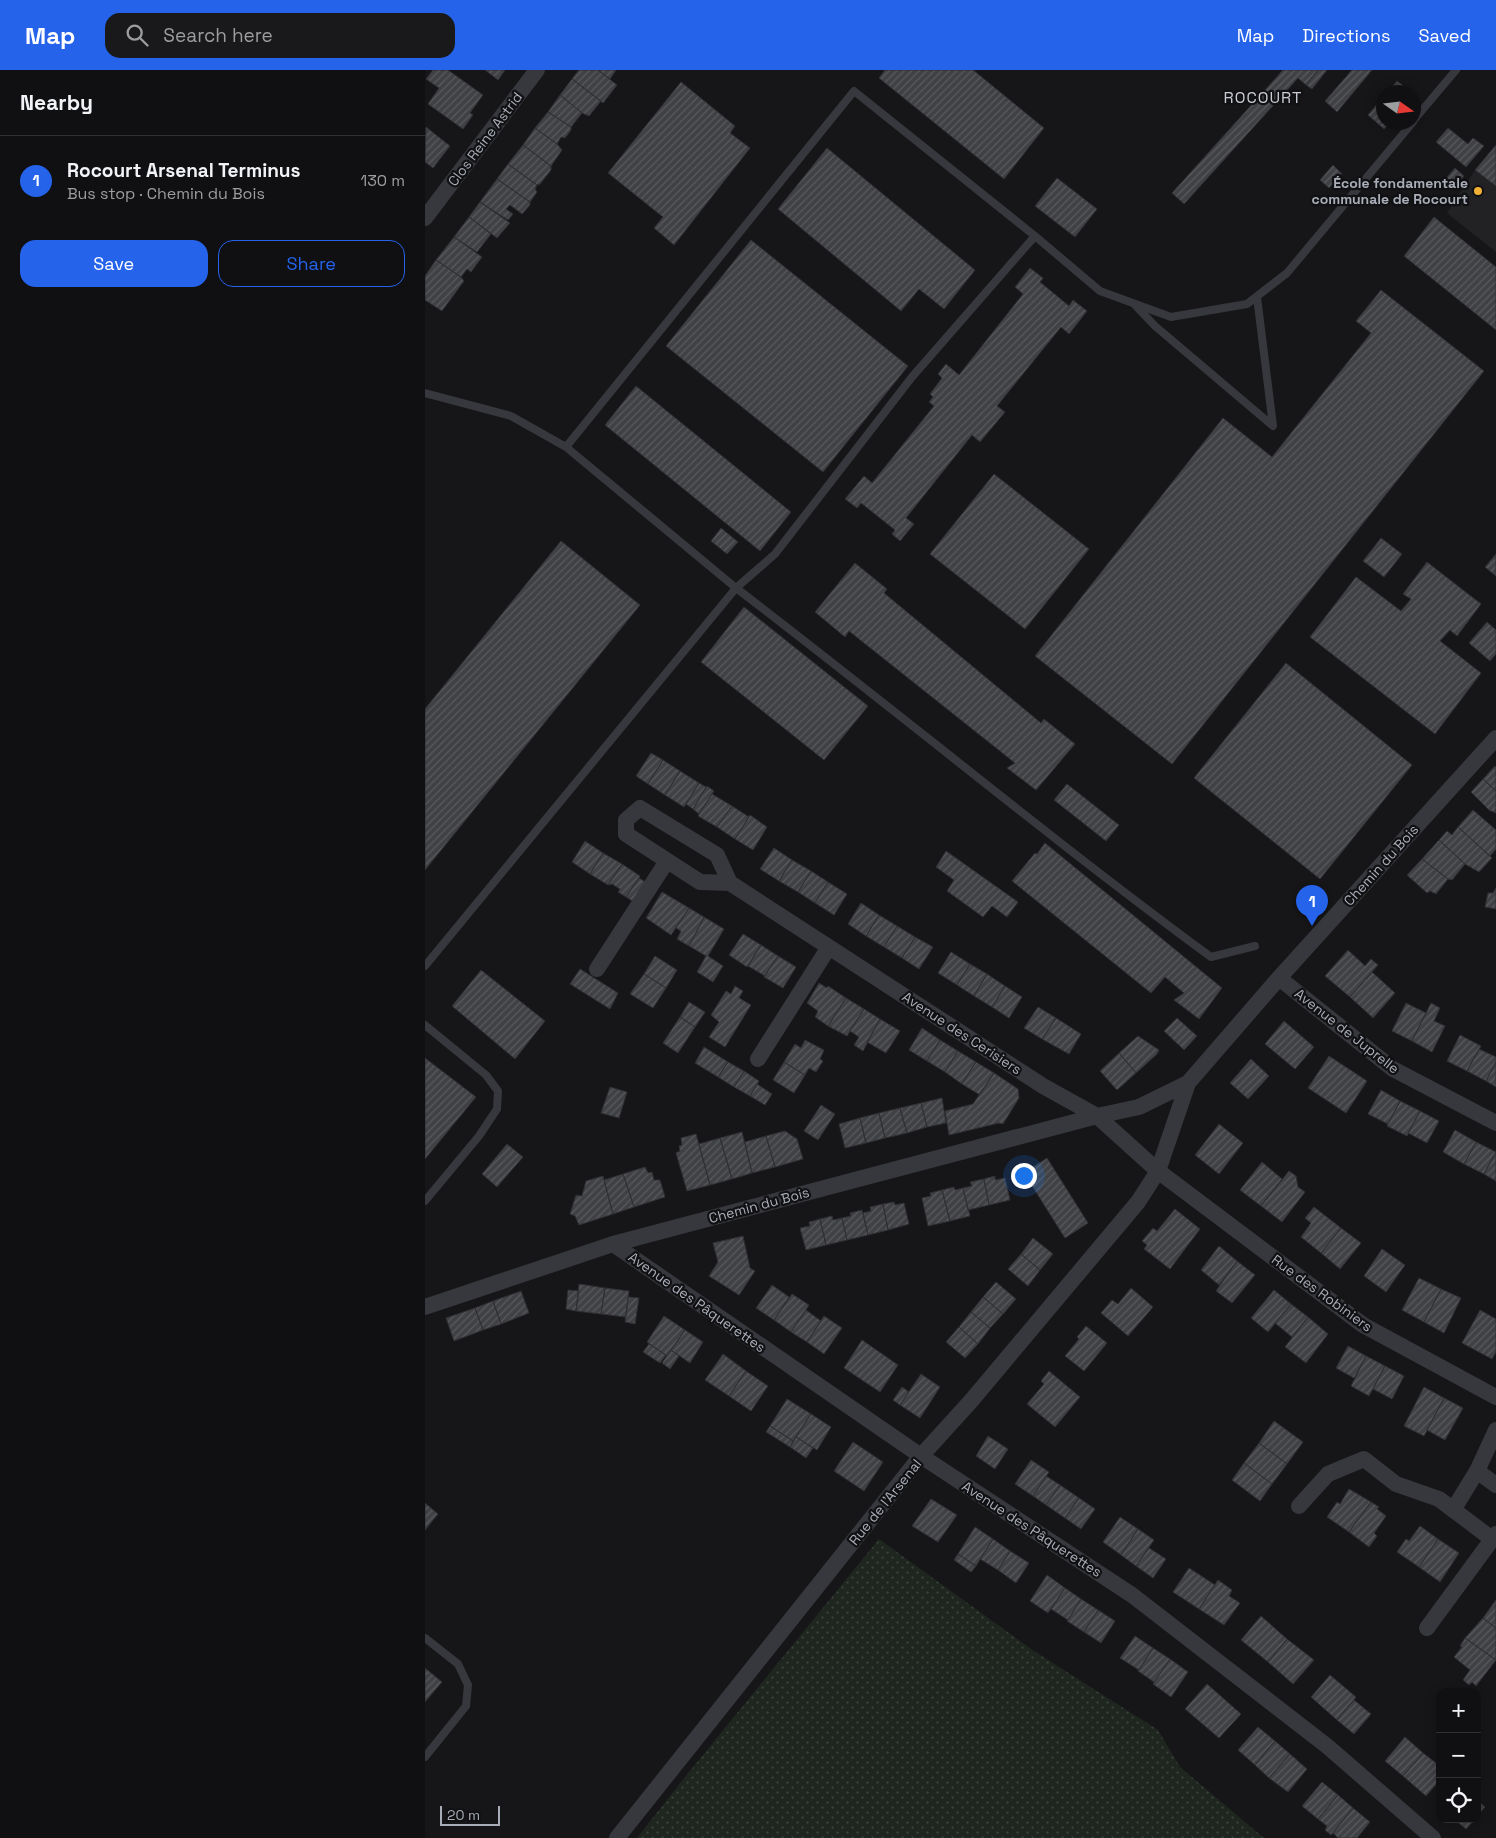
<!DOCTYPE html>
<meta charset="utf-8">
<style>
body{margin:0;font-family:"Space Grotesk",sans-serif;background:#19191b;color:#f1f3f6}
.controls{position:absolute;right:15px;bottom:15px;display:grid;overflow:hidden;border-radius:10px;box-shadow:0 2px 12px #0003}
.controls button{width:45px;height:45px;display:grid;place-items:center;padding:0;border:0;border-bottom:1px solid #303032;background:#101012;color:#f1f3f6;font:25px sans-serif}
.compass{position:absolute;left:951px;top:15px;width:45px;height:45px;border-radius:50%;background:#101012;box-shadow:0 2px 12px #0003;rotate:104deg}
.scale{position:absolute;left:15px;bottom:12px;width:60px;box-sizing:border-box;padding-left:5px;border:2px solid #a8adb8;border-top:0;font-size:14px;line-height:18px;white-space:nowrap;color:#a8adb8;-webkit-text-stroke:4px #111113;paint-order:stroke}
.you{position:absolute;left:598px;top:1105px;width:18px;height:18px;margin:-12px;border:4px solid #fff;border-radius:50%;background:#1a73e8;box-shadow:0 0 0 8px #1a73e833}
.badge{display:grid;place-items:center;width:32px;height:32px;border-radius:50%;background:#2563eb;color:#fff;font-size:16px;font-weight:700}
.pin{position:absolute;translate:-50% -41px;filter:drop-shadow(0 1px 2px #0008)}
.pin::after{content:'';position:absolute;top:26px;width:18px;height:15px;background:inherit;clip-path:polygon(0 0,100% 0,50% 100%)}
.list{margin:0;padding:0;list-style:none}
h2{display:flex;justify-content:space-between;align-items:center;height:65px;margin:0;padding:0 20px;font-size:21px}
h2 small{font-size:16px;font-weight:400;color:#9c9d9f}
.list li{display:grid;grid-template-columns:32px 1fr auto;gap:15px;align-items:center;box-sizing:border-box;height:90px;padding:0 20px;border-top:1px solid #303032}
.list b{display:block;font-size:19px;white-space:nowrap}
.list p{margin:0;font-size:16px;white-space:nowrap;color:#9c9d9f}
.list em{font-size:16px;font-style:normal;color:#9c9d9f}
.actions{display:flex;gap:10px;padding:15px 20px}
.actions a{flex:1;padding:11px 0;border:1px solid #2563eb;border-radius:15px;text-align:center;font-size:18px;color:#2563eb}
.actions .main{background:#2563eb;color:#fff}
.icon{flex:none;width:28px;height:28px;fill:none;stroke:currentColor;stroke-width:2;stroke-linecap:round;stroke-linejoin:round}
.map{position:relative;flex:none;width:1071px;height:1768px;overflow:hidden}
header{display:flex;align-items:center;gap:30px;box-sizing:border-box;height:70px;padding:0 25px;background:#2563eb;color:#fff}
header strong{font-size:24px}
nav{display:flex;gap:28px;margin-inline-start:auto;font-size:18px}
.search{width:350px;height:45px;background:#19191b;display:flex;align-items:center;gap:12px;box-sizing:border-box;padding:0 18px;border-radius:15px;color:#9c9d9f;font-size:19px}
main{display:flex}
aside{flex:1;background:#101012}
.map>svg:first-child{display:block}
</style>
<header>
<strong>Map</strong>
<div class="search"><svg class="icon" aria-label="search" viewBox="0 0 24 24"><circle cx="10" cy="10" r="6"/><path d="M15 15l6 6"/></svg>Search here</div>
<nav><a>Map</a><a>Directions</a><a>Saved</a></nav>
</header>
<main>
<aside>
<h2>Nearby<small></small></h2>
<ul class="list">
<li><span class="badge">1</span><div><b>Rocourt Arsenal Terminus</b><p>Bus stop · Chemin du Bois</p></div><em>130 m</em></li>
</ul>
<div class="actions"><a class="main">Save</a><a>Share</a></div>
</aside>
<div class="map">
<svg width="1071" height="1768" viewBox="0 0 1071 1768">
<defs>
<pattern id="grass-dots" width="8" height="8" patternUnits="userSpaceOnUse" patternTransform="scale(1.25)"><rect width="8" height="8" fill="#1e261f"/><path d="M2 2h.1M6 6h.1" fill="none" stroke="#3c433d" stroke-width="1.8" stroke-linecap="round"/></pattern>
<pattern id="building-hatch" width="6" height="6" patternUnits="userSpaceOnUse" patternTransform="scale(1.25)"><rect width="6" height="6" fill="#404145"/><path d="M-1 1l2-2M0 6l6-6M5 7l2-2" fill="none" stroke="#595a5e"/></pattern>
</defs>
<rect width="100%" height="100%" fill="#161618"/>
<!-- built -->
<path fill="#222225" d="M1071,75V182L1022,143L1050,100Z"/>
<!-- grass -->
<path fill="url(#grass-dots)" d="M454,1469L609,1581L733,1660L755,1697L839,1768H212L260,1707Z"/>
<!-- building -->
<path fill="url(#building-hatch)" stroke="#303034" d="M8,0H23L58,25L45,43L48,45L38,59L3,34L14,18L1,9Z
M60,0H80L73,10Z
M154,0H173L192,15L178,33L147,9Z
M173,0H191L185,9Z
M460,0H548L619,58L579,109L454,8Z
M858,0H893L881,15L873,8L759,134L747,123Z
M893,0H902L887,19L881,15Z
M927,0H947L912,42L900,31Z
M147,9L176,31L164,46L157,43L135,25Z
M972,11L986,22H963Z
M256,12L310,56L305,63L325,78L249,175L229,158L238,147L183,103Z
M135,25L157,43L146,57L123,42Z
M958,27V52H965L959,59L943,45Z
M123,42L146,57V60L140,68L136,67L132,74L110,58Z
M1,57L25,76L8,98L0,92Z
M110,58L132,74L137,80L126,96L98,75Z
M1023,58L1043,74L1048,68L1059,76L1041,97L1011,72Z
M98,75L126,96V100L115,114L112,115L83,94Z
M1071,75V116L1050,100Z
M402,78L550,200L519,239L494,219L476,241L353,139Z
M83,94L112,115L110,119L112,122L105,132L72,109Z
M908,95L917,104L904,118L895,110Z
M1030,98L1039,106L1028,120L1018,112Z
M632,108L672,139L650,167L610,136Z
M72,109L105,132V135L97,144L85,135L81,139L88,144L83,150L55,132Z
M55,132L85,153L72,168L44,147Z
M44,147L66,164L52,182L29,167Z
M1009,147L1071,197V260L979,186Z
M29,167L57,187L46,202L42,199L36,207L11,190Z
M326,170L483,296L398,402L241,276Z
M11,190L36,207L39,211L17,241L0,230V206Z
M605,198L618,208L615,212L644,236L648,230L662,241L644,264L636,257L572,336L580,342L555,372L547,365L481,448L489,454L475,471L467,464L470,460L436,433L432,438L420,429L439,406L447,413L509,336L504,332L508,327L505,324L517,308L513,304L521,294L534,305L598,224L590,217Z
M956,220L1059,301L747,694L610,586L798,348L847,387L946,263L931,251Z
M211,316L366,442L335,481L180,355Z
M569,404L664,479L600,559L505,484Z
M296,458L313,472L302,484L286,471Z
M956,468L977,484L959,507L938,491Z
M136,471L215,535L0,800V639Z
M1071,484V506L1060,497Z
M1002,492L1056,534L1032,566L1025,560L1015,571L1056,603L1010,664L885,567L931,507L976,541L986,529L978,524Z
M430,493L462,519L459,523L616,653L619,649L650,674L611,720L582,698L590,693L424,561L420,567L390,542Z
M319,537L443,636L399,690L276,592Z
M1062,552L1071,560V584L1065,591L1044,573Z
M861,593L987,695L895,809L769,708Z
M226,683L238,690L223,714L211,706Z
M238,690L255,701L240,725L223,714Z
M1070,696L1071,697V721L1058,709Z
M255,701L274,713L259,737L240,725Z
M1058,709L1071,721V743L1064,740L1046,722Z
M274,713L281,717L268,739L261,734Z
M642,714L694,755L681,771L629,730Z
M282,716L289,721L274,744L268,739Z
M287,724L307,736L292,757L273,746Z
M307,736L324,747L310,769L292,757Z
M1048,740L1071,760V779L1065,786L1033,757Z
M325,745L342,757L328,780L310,769Z
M1033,757L1067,788L1054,802L1040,794L1014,770L1022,761L1027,765Z
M1014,770L1040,794L1027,810L1023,809L997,789Z
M160,771L178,783L165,804L147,792Z
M620,773L797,918L774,949L749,930L759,923L740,907L726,923L587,811L610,783L612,784Z
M349,778L367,790L354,811L335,799Z
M521,781L593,832L582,847L567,836L558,847L522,821L529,810L511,797Z
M178,783L197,794L183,815L165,804Z
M997,789L1023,809L1011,824L1005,821L1002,823L982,805Z
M367,790L386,801L373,822L354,811Z
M197,794L215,806L201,827L193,822L195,819L187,814L183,815Z
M386,801L403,812L390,833L373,822Z
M214,808L222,813L209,832L201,827Z
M403,812L422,824L409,845L390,833Z
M1071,818V839L1060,837L1063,823H1068Z
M237,822L264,838L246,865L221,848Z
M436,833L454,845L441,866L423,854Z
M264,838L279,847L264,876L252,869L256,861L251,858Z
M454,845L472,856L459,877L441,866Z
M279,847L299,859L283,886L298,896L288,912L272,902L281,886L264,876Z
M472,856L490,867L477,888L459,877Z
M318,864L336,875L322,897L304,885Z
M490,867L508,877L494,899L477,888Z
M336,875L353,886L340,906L323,896Z
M923,880L940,896L946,889L953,895L925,927L900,906Z
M526,882L545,894L532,915L513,903Z
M230,886L252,900L241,918L219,904Z
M353,886L371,897L358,918L339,907Z
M545,894L562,904L549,926L532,915Z
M155,899L193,923L185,939L145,914Z
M56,900L120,951L90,989L27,936Z
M947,902L970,923L948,948L925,927Z
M219,904L241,918L228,938L205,924Z
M562,904L580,916L567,937L549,926Z
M394,913L402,918L403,916L421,928L403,956L390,947L393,941L382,933Z
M310,916L318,921L314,928L326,935L300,977L284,967L294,952L286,945L301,921L306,924Z
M580,916L597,927L584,948L567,937Z
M421,928L439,939L422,966L403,956Z
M264,932L280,942L270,957L255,947Z
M981,933L1001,943L987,971L967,961Z
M1006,933L1015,938L1009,951L1020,956L1007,982L987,971Z
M613,937L631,948L617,969L599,958Z
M439,939L455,949L438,981L429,975L434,967L425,961Z
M255,947L270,957L253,983L238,973Z
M631,948L656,964L644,984L617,969Z
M752,948L772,966L759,980L739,961Z
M455,949L475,961L461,983L442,972Z
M859,951L889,977L870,999L840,974Z
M497,958L515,970L502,991L484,980Z
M1035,965L1056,976L1042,1001L1022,991Z
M713,966L734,980L732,984L711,1003L694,983Z
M380,970L399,980L395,989L398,991L391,1002L384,998L380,1005L359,992L370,974L376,978Z
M515,970L533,981L520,1002L502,991Z
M279,977L303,992L293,1007L270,993Z
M1054,979L1071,987V992L1061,1011L1042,1001Z
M533,981L551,992L537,1014L520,1002Z
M694,983L711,1003L692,1020L675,1001Z
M904,986L942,1011L921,1043L883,1018Z
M0,988L51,1027L0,1089Z
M826,989L844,1006L823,1029L805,1013Z
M303,992L319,1001L309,1017L293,1007Z
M359,992L380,1005L369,1023L348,1010Z
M551,992L569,1003L555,1025L537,1014Z
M1071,992V1017L1061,1011Z
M319,1001L334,1011L325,1026L309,1017Z
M569,1003L593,1019L594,1028L578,1054L574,1053L524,1065L520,1041L548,1034Z
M332,1014L347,1024L340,1035L325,1026Z
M185,1017L202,1022L194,1048L176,1043Z
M956,1020L975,1031L963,1054L943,1044Z
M517,1028L521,1053L502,1057L496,1033Z
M975,1031L995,1041L982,1066L962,1056Z
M496,1033L502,1057L482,1063L475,1038Z
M396,1035L410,1044L393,1070L379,1061Z
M475,1038L482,1063L460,1068L454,1043Z
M995,1041L1014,1051L1002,1073L983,1063Z
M454,1043L460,1068L441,1073L435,1048Z
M435,1048L441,1073L420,1078L414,1054Z
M794,1054L818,1073L794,1104L770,1085Z
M1030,1060L1051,1072L1039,1094L1018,1082Z
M360,1061L372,1069L378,1089L350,1097L341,1066Z
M317,1062L327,1103L307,1109L295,1068Z
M271,1064L285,1115L262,1121L251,1083L255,1081L254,1076L257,1075L256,1068Z
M341,1066L350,1097L327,1103L320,1072Z
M295,1068L307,1109L285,1115L274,1074Z
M1051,1072L1071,1082L1059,1104L1039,1094Z
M82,1074L98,1087L72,1117L57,1104Z
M1071,1082V1111L1059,1104Z
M622,1088L663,1153L640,1168L599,1103Z
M837,1092L857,1109L836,1136L815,1120Z
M220,1097L223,1103L227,1102L229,1110H235L240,1127L209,1137L198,1104Z
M864,1101L871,1106L873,1117L880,1122L857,1152L836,1136Z
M198,1104L209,1137L188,1144L179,1110Z
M178,1106L188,1144L154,1155L150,1146L145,1144L151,1125L157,1126L161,1111Z
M570,1106V1110L580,1108L585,1130L564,1135L559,1109Z
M559,1109L564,1135L543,1140L538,1118L547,1116L545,1112Z
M529,1117L530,1120L538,1118L545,1146L525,1151L517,1120Z
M517,1120L525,1151L503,1156L497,1128L506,1126L505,1123Z
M469,1132L470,1135L479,1133L484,1154L463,1160L458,1134Z
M458,1134L463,1160L443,1165L438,1143L446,1141L445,1137Z
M889,1137L916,1158L896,1183L876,1167L886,1153L880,1148Z
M750,1139L775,1159L745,1199L719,1179L722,1175L717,1171L728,1158L732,1161Z
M437,1140L443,1165L422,1170L417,1148L426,1146L425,1143Z
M407,1146L408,1150L417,1148L422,1170L401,1175L395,1149Z
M395,1149L401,1175L381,1180L375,1158L385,1156L384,1152Z
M916,1158L936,1173L915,1199L896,1183Z
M318,1166L325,1198L330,1201L314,1225L284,1206L293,1192L288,1173Z
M608,1168L628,1184L615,1200L596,1184Z
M794,1176L812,1191L794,1215L776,1200Z
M957,1179L980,1195L961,1222L939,1206Z
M596,1184L615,1200L603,1216L583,1199Z
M812,1191L830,1205L807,1233L791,1221Z
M994,1208L1016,1219L999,1252L977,1240Z
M571,1212L591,1229L578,1244L558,1227Z
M154,1214L180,1218L176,1244L151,1241Z
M347,1215L364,1227L349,1250L331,1238Z
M180,1218L204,1221L201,1247L176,1244Z
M706,1218L728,1237L703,1266L676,1243L687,1230L693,1234Z
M1016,1219L1036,1228L1019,1263L999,1252Z
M143,1220L154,1221L151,1241L141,1239Z
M849,1220L866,1234L843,1262L826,1248Z
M96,1221L104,1243L76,1254L68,1231Z
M367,1224L384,1235L366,1262L349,1250Z
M203,1227L214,1228L210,1254L200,1252Z
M558,1227L578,1244L565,1258L546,1242Z
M68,1231L76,1254L58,1260L50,1238Z
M866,1234L883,1247L867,1267L850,1253Z
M50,1238L58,1260L29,1271L21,1248Z
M381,1240L396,1251L382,1272L366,1262Z
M1055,1240L1071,1249V1282L1067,1289L1037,1273Z
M546,1242L565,1258L553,1274L534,1257Z
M239,1246L260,1260L242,1286L222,1272Z
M399,1246L417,1258L399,1284L382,1272Z
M883,1247L903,1264L881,1293L860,1277Z
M661,1256L682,1273L659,1301L640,1286L654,1269L652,1267Z
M534,1257L553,1274L540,1288L521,1272Z
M260,1260L278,1272L265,1293L246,1280Z
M437,1270L473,1295L455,1322L419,1298Z
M224,1274L241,1285L235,1293L218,1282Z
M923,1276L941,1286L929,1308L911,1298Z
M246,1280L254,1286L245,1299L237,1293Z
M298,1284L321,1301L304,1326L280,1310Z
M941,1286L960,1296L944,1326L926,1316Z
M960,1296L979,1306L967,1329L948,1319Z
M321,1301L343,1316L326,1341L304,1326Z
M624,1301L655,1327L630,1357L602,1334L619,1314L616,1311Z
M496,1304L515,1317L495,1348L475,1335Z
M477,1317L484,1322L475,1335L468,1330Z
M999,1317L1019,1328L999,1366L979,1356Z
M1019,1328L1038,1338L1020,1370L1002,1360Z
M362,1329L386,1344L368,1371L345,1356Z
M386,1344L406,1357L392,1380L371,1367Z
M849,1351L878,1372L862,1394L834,1373Z
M345,1356L368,1371L365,1377L341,1362Z
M563,1366L583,1379L570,1399L551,1386Z
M371,1367L388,1378L381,1388L365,1377Z
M428,1372L458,1392L439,1421L409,1401Z
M834,1373L862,1394L847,1414L819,1393Z
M606,1390L624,1402L608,1426L590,1414Z
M819,1393L847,1414L835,1431L807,1410Z
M621,1406L635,1415L621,1435L608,1426Z
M635,1415L654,1428L640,1448L621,1435Z
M924,1419L946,1432L924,1462L902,1447L912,1432L915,1434Z
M654,1428L670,1439L656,1459L640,1448Z
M506,1429L532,1445L513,1472L487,1456Z
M946,1432L954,1437L952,1439L961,1446L949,1463L952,1466L944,1477L924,1462Z
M0,1433L13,1444L0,1460Z
M695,1447L713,1459L696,1485L678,1472Z
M995,1456L1013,1469L994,1497L972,1482L981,1469L984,1471Z
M550,1457L568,1469L551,1496L533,1484Z
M713,1459L729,1470L711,1496L696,1485Z
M568,1469L585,1481L573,1500L555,1489Z
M1013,1469L1034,1483L1015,1512L994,1497Z
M724,1478L741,1489L728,1508L711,1496Z
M585,1481L604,1493L591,1513L573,1500Z
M533,1484L551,1496L546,1502L529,1490Z
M764,1498L790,1515L774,1539L748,1522Z
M622,1505L640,1518L623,1543L605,1531Z
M793,1510L807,1520L804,1526L815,1533L799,1555L774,1539Z
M640,1518L656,1529L643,1550L626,1539Z
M656,1529L673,1540L659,1562L642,1551Z
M1071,1530V1558L1058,1548Z
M673,1540L690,1551L676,1573L659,1562Z
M836,1546L862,1569L843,1592L816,1570Z
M1058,1548L1071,1558V1590L1040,1568Z
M710,1566L728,1578L714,1600L695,1588Z
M1040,1568L1071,1590L1051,1616L1047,1612L1044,1615L1038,1610L1045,1600L1029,1587L1037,1577L1035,1576Z
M862,1569L889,1590L868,1614L843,1592Z
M728,1578L745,1589L729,1612L713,1601Z
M745,1589L763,1602L746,1627L728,1614Z
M0,1598L17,1612L0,1632Z
M905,1605L931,1627L912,1650L886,1627Z
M782,1614L816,1644L794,1668L760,1639Z
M929,1630L946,1644L929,1664L912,1650Z
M833,1657L850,1671L830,1695L813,1680Z
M980,1667L998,1683L978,1706L960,1691Z
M850,1671L865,1684L844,1708L830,1695Z
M998,1683L1015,1696V1710L1001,1726L978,1706Z
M865,1684L882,1699L863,1722L844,1708Z
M897,1712L913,1725L893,1749L877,1736Z
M913,1725L928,1738L906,1765L900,1760L902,1756L893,1749Z
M1052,1730L1060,1737L1052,1746Z
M928,1738L945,1752L932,1768H913L908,1763Z
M1029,1749H1050L1041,1759Z"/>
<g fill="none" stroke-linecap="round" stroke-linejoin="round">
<!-- service -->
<path stroke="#37383d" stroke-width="8" d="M988,51L1031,0
M710,235L730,256L848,356L832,227
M0,323L86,346L141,377L311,518L0,896
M141,377L429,21L610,166
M830,876L786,887C624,768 471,640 311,518L350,484L487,307L610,166L675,221L746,247L822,234L862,203L988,52
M0,955L61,1005L73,1021L72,1039L54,1066L0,1131
M0,1568L33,1594L43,1615L41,1636L0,1687"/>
<!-- minor -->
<path stroke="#37383d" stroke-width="16" d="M0,148L112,0
M305,813L292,785L215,738L201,750V764L275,812L305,813L618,1016L672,1046L733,1101L938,1255L1071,1327
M172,899L242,791
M854,908L968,999L1071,1053
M333,989L404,877
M188,1174L496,1386L707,1525L902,1676L1008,1768
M0,1237L188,1174L672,1046L714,1037L763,1013L854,908L1071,668
M1052,1401L1071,1415
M874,1436L903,1404L939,1389L971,1414L1014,1429L1067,1469
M1028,1440L1052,1401L1071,1360
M1002,1558L1071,1464
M192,1768L496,1386L546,1331L713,1132L733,1101L763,1013"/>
</g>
<!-- markers -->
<circle fill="#f2b134" stroke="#111113" stroke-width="2" cx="1053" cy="121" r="5"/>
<g text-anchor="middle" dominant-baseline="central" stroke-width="4.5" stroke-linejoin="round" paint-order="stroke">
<!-- street labels -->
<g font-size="14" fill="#a8adb8" stroke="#111113">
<text transform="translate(60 69) rotate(-53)">Clos Reine Astrid</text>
<text transform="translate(956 795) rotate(-48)">Chemin du Bois</text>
<text transform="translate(922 961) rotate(38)">Avenue de Juprelle</text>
<text transform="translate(537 963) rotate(33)">Avenue des Cerisiers</text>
<text transform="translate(334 1135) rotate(-15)">Chemin du Bois</text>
<text transform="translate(897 1223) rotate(36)">Rue des Robiniers</text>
<text transform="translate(272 1232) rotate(35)">Avenue des Pâquerettes</text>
<text transform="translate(460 1432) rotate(-51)">Rue de l'Arsenal</text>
<text transform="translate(607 1459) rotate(33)">Avenue des Pâquerettes</text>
</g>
<!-- poi labels -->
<g font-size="14" font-weight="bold" fill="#a8adb8" stroke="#111113" text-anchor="end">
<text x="1043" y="113">École fondamentale<tspan x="1043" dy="16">communale de Rocourt</tspan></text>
</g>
<!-- quarter labels -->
<g font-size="16" letter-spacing="1" fill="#c9ccd4" stroke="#111113">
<text x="838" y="27">ROCOURT</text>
</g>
</g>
</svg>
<div class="controls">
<button>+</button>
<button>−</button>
<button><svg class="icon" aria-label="locate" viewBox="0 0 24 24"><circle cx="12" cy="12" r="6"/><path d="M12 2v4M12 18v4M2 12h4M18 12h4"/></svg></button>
</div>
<svg class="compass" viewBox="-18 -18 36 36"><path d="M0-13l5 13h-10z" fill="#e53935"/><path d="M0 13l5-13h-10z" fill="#9c9d9f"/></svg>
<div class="scale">20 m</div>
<div class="you"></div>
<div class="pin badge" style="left:887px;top:856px">1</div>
</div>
</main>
